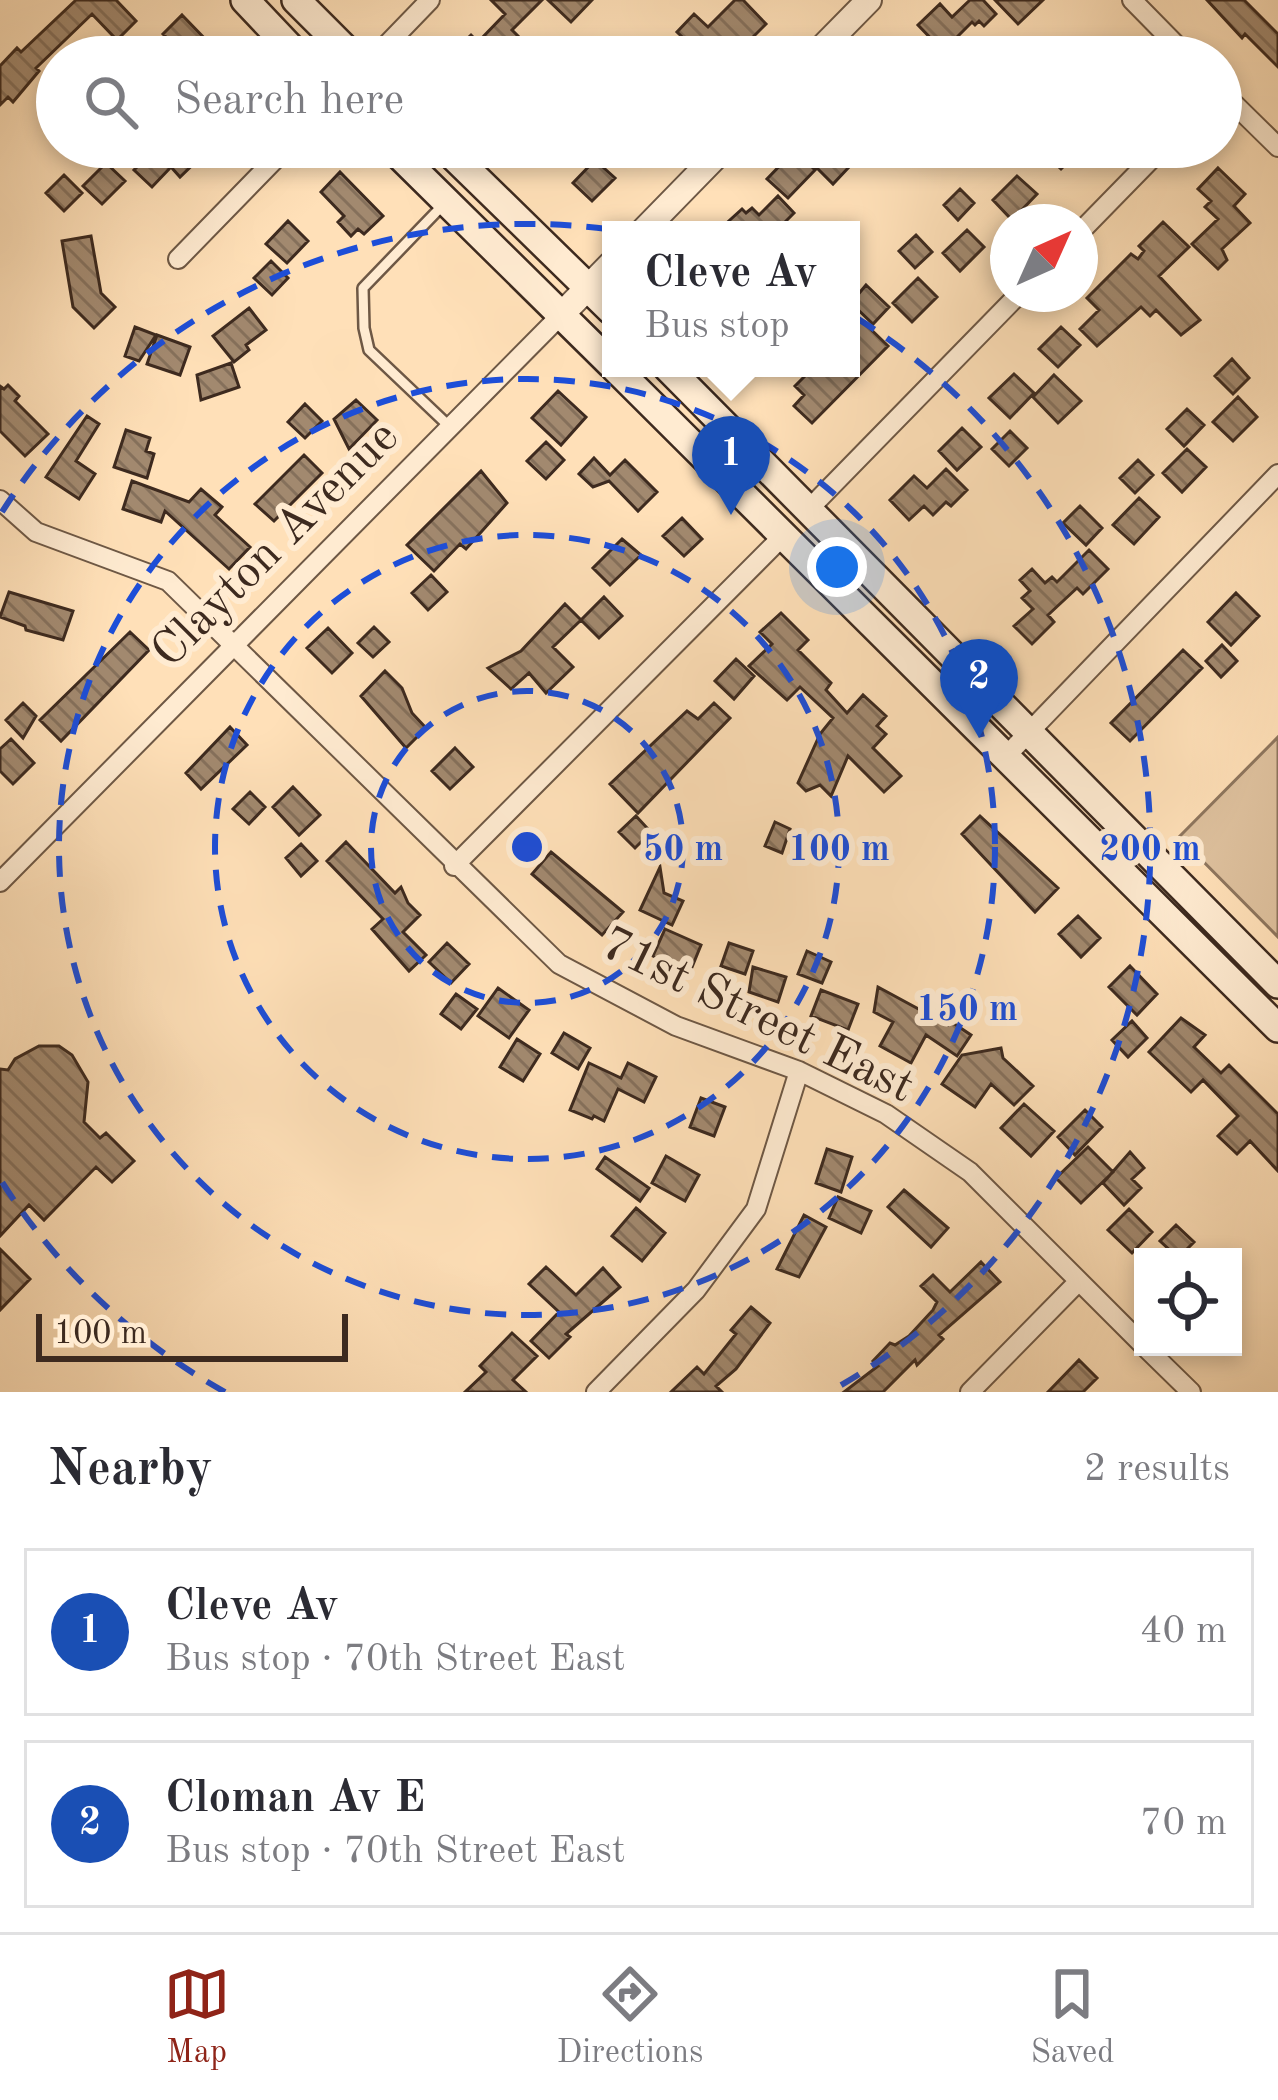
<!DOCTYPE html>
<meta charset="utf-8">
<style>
body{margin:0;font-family:"Old Standard TT",serif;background:#f2f2f3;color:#2b2b33}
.controls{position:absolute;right:36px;bottom:36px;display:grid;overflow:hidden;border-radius:0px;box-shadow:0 6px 18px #0003}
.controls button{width:108px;height:108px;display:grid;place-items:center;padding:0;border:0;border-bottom:3px solid #e1e1e2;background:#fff;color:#2b2b33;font:60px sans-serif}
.compass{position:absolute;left:990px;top:204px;width:108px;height:108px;border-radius:50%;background:#fff;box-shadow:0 6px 18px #0003;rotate:45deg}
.scale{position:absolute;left:36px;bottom:30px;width:312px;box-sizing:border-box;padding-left:12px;border:6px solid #3d2a1f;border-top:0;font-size:33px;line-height:42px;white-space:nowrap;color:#3d2a1f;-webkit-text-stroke:9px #ffebd1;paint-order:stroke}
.you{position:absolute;left:837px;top:567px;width:42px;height:42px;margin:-30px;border:9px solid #fff;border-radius:50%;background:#1a73e8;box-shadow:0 0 0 18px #1a73e833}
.badge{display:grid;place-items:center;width:78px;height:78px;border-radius:50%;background:#8f2418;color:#fff;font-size:39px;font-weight:700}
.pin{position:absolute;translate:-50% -99px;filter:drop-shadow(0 3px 6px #0008)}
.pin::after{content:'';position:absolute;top:63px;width:42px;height:36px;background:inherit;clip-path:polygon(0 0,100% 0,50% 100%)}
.popup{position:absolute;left:602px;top:221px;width:258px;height:156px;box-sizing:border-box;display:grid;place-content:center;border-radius:0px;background:#fff;filter:drop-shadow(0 3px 9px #0005);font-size:39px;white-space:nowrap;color:#7c7c81}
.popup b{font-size:45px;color:#2b2b33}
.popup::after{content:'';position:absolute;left:50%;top:100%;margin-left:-24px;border:24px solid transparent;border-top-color:#fff}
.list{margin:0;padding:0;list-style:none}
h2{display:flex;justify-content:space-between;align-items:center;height:156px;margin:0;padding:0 48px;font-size:51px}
h2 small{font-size:39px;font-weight:400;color:#7c7c81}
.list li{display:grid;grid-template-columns:78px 1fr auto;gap:36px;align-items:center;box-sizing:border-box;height:168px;margin:0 24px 24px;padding:0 24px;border:3px solid #e1e1e2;border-radius:0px}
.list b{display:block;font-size:45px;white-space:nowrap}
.list p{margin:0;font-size:39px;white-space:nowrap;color:#7c7c81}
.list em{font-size:39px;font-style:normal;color:#7c7c81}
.icon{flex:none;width:66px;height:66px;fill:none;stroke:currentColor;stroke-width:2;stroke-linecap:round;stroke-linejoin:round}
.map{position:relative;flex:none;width:1278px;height:1392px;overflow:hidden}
.search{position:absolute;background:#fff;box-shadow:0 6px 18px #0003;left:36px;right:36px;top:36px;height:132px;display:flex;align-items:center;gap:30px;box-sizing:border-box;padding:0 42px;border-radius:66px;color:#7c7c81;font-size:45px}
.sheet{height:540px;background:#fff}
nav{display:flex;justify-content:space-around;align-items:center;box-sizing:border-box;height:168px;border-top:3px solid #e1e1e2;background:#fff;font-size:33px;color:#7c7c81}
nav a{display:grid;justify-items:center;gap:6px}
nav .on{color:#8f2418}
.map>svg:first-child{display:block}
</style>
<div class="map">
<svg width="1278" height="1392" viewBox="0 0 1278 1392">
<defs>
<pattern id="building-back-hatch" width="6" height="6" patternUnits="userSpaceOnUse" patternTransform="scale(3)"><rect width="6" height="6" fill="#a2896f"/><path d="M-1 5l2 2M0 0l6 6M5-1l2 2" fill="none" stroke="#85705b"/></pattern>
</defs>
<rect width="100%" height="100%" fill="#ffe0b8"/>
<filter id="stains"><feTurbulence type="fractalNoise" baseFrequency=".00167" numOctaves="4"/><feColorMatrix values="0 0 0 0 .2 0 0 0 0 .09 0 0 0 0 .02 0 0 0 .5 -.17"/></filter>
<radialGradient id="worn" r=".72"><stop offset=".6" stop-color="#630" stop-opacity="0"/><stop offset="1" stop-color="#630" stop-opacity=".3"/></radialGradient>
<!-- grass -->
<path fill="#dec19e" stroke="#8e765e" stroke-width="3" d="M1278,737V937L1179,837Z"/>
<!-- building -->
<path fill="url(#building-back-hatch)" stroke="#3d2a1f" stroke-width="3" d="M76,0H116L136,21L117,40L92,14L36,68L39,71L13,102L8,97L0,105V66L17,48L21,52Z
M491,0H542L512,30L529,47L519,57H448L471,35L478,42L505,14Z
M548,0H592L571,22Z
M735,0H743L766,24L733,57H703L677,32L694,14L708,27Z
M970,0H983L996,14L984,26L979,21L975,25L972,22L943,51L918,25L940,4L952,17Z
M995,0H1043L1018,24Z
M1207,0H1244L1278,34V67L1245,34L1242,38Z
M182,15L209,43L194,57H186L163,34Z
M167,147H211L180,177L171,167L152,187L134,170L147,157L152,162Z
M1038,147H1083L1061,169Z
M795,150L815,170L788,198L767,179Z
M832,150L849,167L833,184L816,167Z
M595,160L615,178L592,201L573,183Z
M106,163L125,181L102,204L83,186Z
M1218,168L1245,194L1234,206L1250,223L1222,249L1227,260L1218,269L1192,244L1218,219L1205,207L1211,201L1198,189Z
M340,172L383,216L364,234L358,229L351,236L338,222L344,216L321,192Z
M64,175L82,193L64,211L46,193Z
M1017,176L1037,194L1012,220L993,200Z
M960,189L974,203L958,220L944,205Z
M778,196L794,213L777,230H719L742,209L746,213L752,208L759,215Z
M288,221L308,241L287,263L266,244Z
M1163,222L1189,247L1159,276L1200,320L1181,335L1156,310L1150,316L1141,307L1097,346L1080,329L1099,310L1087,298L1131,254L1138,259L1144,251L1139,246Z
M967,230L984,247L960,271L943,253Z
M916,235L932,252L915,268L899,251Z
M91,236L101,293L115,307L94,328L73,307L62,241Z
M271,261L288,278L272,295L254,278Z
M918,278L937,297L912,322L893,303Z
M866,285L889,307L873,324L851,303Z
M249,308L266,330L246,345L249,350L234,362L213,336Z
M851,310L888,346L812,423L794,406L804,395L795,386L813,368H851Z
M135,327L156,335L139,361L125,356Z
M1061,327L1080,345L1058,367L1039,349Z
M157,335L190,347L180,375L147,364Z
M1232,359L1249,378L1233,394L1215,376Z
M231,363L239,387L201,400L197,375Z
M1014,374L1034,393L1010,418L989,398Z
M1054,375L1081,401L1058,423L1033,397Z
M8,385L19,396L15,401L48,434L25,456L0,431V386L4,389Z
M558,391L586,417L561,445L532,418Z
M1238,397L1257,417L1233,441L1213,422Z
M356,400L377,420L349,449L334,419Z
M305,404L322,421L305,438L288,422Z
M1187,409L1204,425L1184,446L1167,429Z
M87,416L99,424L76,461L95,474L79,499L46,477Z
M962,428L981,447L957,470L939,451Z
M126,430L150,438L146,451L154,454L147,478L114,467Z
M1010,431L1027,448L1009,466L992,449Z
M546,442L564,460L546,479L527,461Z
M1187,449L1206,467L1182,492L1163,473Z
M304,455L322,473L274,521L255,504Z
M594,458L610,475L625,460L657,492L638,511L609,481L593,487L579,474Z
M1138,460L1153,475L1135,493L1120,478Z
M946,469L967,490L951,506L946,502L933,515L924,506L909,520L890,500L914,476L927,488Z
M481,471L507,503L466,549L460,544L434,571L407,545Z
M132,481L189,502L201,489L222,507L215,515L250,547L229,569L165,511L161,522L123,509Z
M1139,498L1159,517L1134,544L1113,525Z
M1080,506L1102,528L1086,545L1063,523Z
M682,518L702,539L684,556L663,536Z
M622,539L641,555L610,585L593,568Z
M1089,550L1108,569L1083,594L1077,588L1048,615L1054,622L1032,644L1014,626L1033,609L1022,598L1030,591L1020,580L1032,569L1045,583L1052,577L1057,582Z
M431,575L447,592L428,610L412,593Z
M9,592L73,611L63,640L26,630L25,626L0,617Z
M1236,593L1259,616L1231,645L1208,622Z
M604,597L622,616L599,638L581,620Z
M565,604L581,620L553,647L573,667L546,693L529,673L511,689L488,668L521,651Z
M781,613L808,640L798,650L831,683L826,690L847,713L863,695L886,716L877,726L886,734L873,748L901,776L884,792L848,756L831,796L820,785L806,791L798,783L820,734L833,718L800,687L787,700L749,666L772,644L760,632Z
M374,627L389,642L373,657L358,643Z
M328,628L352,653L332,673L307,648Z
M130,632L149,650L61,741L40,720Z
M1222,645L1237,661L1221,677L1206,661Z
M1183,650L1202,668L1130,741L1111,723Z
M736,659L754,676L734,699L715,681Z
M385,671L402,688L412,713L426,728L406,748L361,696Z
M23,703L36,716L23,738L6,720Z
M714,703L730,718L638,813L610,784L687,711L698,719Z
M230,727L247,745L201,789L186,773Z
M11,739L34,763L13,784L0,771V749Z
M455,748L473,767L450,789L432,771Z
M293,787L320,815L299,835L273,807Z
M250,792L265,807L249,824L233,809Z
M636,816L648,829V835L635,848L619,832Z
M980,816L1058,888L1035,912L962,834Z
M775,822L790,829L782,853L765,846Z
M346,842L395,893L401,887L408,903L420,915L403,932L426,955L409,971L372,929L383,919L327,861Z
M301,844L317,861L301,876L286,858Z
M551,852L623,912L602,935L532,874Z
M660,867L664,893L683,901L672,925L640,910Z
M1078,916L1100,938L1081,957L1059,934Z
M665,929L701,945L690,972L653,956Z
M447,943L469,964L451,983L429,962Z
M729,943L753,951L745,974L721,966Z
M807,951L831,962L822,983L798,974Z
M1130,966L1157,994L1137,1015L1109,987Z
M753,967L786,977L778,1002L749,992Z
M878,987L948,1025L950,1021L971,1035L957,1056L926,1035L911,1063L880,1046L893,1022L874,1012Z
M498,988L529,1010L509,1038L478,1016Z
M821,990L858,1004L848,1030L811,1016Z
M456,994L477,1009L461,1029L441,1014Z
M1181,1018L1205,1035L1194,1047L1221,1073L1229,1065L1278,1114V1171L1250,1141L1237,1154L1218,1136L1238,1116L1203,1080L1191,1092L1149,1052Z
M1132,1021L1147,1038L1128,1057L1112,1040Z
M564,1033L590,1048L578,1069L552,1053Z
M517,1039L540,1054L523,1081L500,1067Z
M39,1046H59L72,1055L88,1082L84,1122L100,1138L106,1133L134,1161L112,1182L96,1167L44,1220L29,1205L0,1236V1069L8,1070L15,1059Z
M1001,1048L1003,1058L1033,1086L1014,1105L991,1084L975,1107L942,1084L962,1055Z
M589,1063L621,1078L628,1063L656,1077L644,1102L618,1089L604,1121L594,1116L592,1119L570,1110Z
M701,1098L725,1107L714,1136L690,1127Z
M1024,1104L1054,1131L1031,1156L1001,1128Z
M1085,1110L1102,1127L1075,1155L1058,1137Z
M1088,1147L1113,1172L1081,1203L1056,1178Z
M827,1149L852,1157L841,1192L816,1183Z
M1130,1152L1144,1168L1132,1179L1141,1188L1124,1205L1103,1183Z
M666,1156L699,1175L685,1201L652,1183Z
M605,1157L649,1188L640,1201L597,1169Z
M904,1190L948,1228L931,1247L888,1207Z
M838,1197L871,1211L861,1233L829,1218Z
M636,1208L665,1233L642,1261L612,1236Z
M1129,1209L1152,1232L1132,1253L1108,1230Z
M804,1215L826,1227L799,1277L777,1269Z
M1176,1225L1194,1242L1181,1255L1176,1251L1173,1253L1160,1241Z
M0,1249L30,1279L0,1310Z
M981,1262L1000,1282L939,1335L943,1339L917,1365L915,1360L883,1392H844L878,1366L873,1361L890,1343L895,1345L909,1336L933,1310L937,1302L921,1286L933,1275L950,1292Z
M546,1267L576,1295L603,1268L620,1287L566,1334L570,1337L549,1358L531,1341L559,1312L529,1284Z
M751,1307L770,1323L736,1369L716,1386L722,1392H671L697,1367L704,1374L736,1334L731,1330Z
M512,1333L537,1356L513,1380L526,1392H465L486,1372L480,1366Z
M1079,1360L1097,1378L1083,1392H1048Z"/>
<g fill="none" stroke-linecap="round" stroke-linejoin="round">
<defs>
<path id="service" d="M442,206L363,288L364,328L369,350L451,428"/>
<path id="minor" d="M1132,0L1188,57
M375,57L430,0
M1221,91L1278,147
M1080,232L1163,147
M178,259L287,147
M0,500L36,532L168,581L559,964L676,1026L799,1071L886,1114L970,1172L1143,1345
M808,510L1019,294
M1007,755L1278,474
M454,866L785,534
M0,882L561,315
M1145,1347L1191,1392
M596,1392L696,1290L756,1209L799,1071
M970,1392L1078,1282"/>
<path id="tertiary" d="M813,57L869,0
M644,230L725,147
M561,315L611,264"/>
<path id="secondary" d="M245,0L299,57
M296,0L353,57
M391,147L611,364
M444,147L611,310
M615,368L1278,1028
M668,368L1278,984"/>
</defs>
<!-- service casing -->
<use href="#service" stroke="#6e5845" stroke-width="14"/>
<!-- minor casing -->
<use href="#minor" stroke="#6e5845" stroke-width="22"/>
<!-- tertiary casing -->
<use href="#tertiary" stroke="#6e5845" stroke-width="28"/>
<!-- secondary casing -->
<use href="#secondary" stroke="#3d2a1f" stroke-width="32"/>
<!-- service -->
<use href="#service" stroke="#ffebd1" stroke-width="9"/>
<!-- minor -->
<use href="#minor" stroke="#ffebd1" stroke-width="18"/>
<!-- tertiary -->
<use href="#tertiary" stroke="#ffebd1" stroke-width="24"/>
<!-- secondary -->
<use href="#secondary" stroke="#ffebd1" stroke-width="27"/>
</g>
<!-- distance rings -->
<g fill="none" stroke="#1d4ed8" stroke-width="6" stroke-dasharray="21 15">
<circle cx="527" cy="847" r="156"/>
<circle cx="527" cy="847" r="312"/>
<circle cx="527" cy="847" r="468"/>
<path d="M225 1392A623 623 0 0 1 2 1182M2 512A623 623 0 1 1 829 1392"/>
</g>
<g text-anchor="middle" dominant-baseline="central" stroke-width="12" stroke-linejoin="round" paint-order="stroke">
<!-- street labels -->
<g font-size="48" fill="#3d2a1f" stroke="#ffebd1">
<text transform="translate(276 545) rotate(-45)">Clayton Avenue</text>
<text transform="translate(757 1016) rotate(26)">71st Street East</text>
</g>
</g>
<circle cx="527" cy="847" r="18" fill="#1d4ed8" stroke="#ffebd1" stroke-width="6"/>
<g font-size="36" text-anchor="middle" font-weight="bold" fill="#1d4ed8" stroke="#ffebd1" stroke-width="12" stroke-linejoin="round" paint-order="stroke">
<text x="683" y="860">50 m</text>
<text x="839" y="860">100 m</text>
<text x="1150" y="860">200 m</text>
<text x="967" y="1020">150 m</text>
</g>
<rect width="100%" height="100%" filter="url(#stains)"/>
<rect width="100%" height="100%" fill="url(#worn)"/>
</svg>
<div class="controls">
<button><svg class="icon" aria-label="locate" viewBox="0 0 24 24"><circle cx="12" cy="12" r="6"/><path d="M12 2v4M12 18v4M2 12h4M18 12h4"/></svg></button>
</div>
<svg class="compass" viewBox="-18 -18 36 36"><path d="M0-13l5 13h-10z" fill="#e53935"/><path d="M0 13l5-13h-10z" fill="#7c7c81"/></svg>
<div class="scale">100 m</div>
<div class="you"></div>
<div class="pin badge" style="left:731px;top:515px;background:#1a4fb4">1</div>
<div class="popup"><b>Cleve Av</b>Bus stop</div>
<div class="pin badge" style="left:979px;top:738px;background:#1a4fb4">2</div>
<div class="search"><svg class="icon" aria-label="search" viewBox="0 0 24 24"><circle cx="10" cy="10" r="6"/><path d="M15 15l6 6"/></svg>Search here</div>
</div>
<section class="sheet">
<h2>Nearby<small>2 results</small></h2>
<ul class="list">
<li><span class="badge" style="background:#1a4fb4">1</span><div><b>Cleve Av</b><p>Bus stop · 70th Street East</p></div><em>40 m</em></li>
<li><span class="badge" style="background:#1a4fb4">2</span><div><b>Cloman Av E</b><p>Bus stop · 70th Street East</p></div><em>70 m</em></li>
</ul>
</section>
<nav>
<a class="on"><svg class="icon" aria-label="map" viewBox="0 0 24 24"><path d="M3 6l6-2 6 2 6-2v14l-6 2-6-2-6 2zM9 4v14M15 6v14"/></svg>Map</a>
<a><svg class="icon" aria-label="directions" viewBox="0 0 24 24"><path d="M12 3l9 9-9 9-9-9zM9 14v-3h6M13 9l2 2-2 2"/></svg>Directions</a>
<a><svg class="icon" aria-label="saved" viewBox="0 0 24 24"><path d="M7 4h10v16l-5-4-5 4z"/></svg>Saved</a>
</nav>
